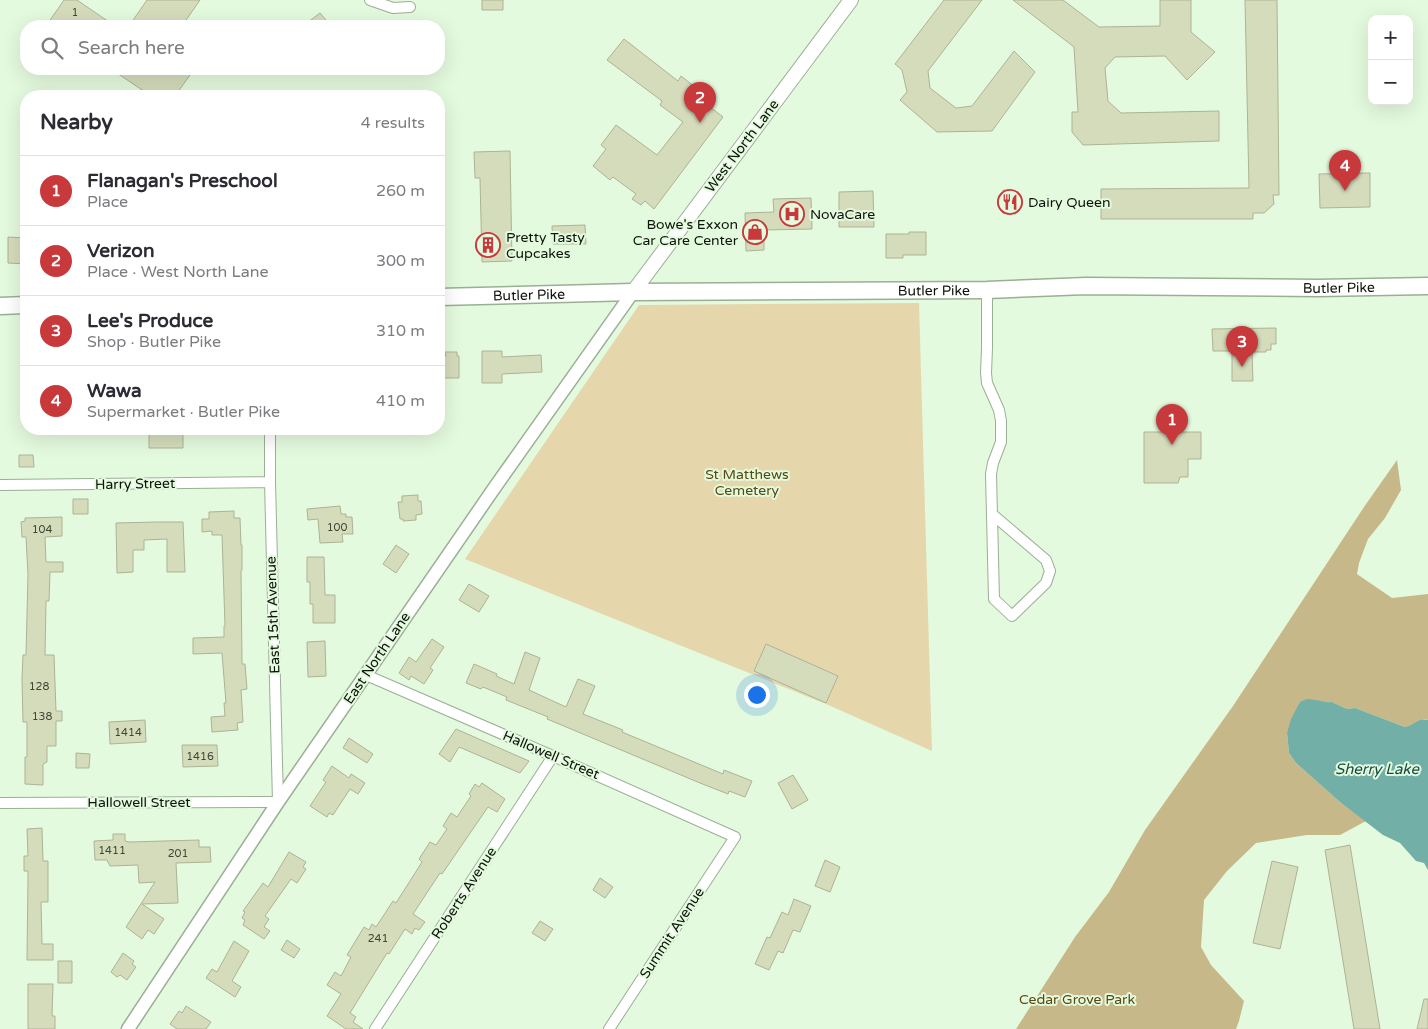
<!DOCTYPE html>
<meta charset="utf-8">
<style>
body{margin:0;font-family:"Varela Round",sans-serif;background:#f7f7f7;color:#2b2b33}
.controls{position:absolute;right:15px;top:15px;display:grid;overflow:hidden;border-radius:10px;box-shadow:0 5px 20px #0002}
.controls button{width:45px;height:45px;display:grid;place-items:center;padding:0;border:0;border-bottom:1px solid #e1e1e2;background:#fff;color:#2b2b33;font:25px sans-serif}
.you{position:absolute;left:756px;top:694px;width:18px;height:18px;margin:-12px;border:4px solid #fff;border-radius:50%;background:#1a73e8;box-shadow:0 0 0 8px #1a73e833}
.badge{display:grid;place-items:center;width:32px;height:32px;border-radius:50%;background:#c8393b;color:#fff;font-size:16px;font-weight:700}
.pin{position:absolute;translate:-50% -41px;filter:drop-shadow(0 1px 2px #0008)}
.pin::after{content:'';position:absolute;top:26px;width:18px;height:15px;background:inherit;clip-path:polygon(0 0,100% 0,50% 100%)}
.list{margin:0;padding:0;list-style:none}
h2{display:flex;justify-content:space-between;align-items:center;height:65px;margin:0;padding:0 20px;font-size:21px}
h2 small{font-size:16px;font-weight:400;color:#7c7c81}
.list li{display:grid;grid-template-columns:32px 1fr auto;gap:15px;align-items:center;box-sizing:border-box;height:70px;padding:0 20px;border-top:1px solid #e1e1e2}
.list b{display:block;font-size:19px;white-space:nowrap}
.list p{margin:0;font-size:16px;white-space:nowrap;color:#7c7c81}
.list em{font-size:16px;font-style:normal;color:#7c7c81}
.icon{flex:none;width:28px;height:28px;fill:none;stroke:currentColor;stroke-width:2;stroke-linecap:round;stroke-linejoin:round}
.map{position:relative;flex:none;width:1428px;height:1029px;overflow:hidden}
.search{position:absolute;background:#fff;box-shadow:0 5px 20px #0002;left:20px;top:20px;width:425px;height:55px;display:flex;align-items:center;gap:12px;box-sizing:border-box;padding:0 18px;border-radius:20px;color:#7c7c81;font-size:19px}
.panel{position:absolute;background:#fff;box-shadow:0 5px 20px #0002;left:20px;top:90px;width:425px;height:345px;border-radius:20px}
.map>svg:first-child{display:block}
</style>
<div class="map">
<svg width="1428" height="1029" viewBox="0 0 1428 1029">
<rect width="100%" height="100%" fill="#e4fade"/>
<!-- green -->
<path fill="#e5d7ab" d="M919,303L932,751L826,704L465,559L639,305Z"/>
<!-- forest -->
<path fill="#c6b889" d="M1397,460L1401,490L1385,518L1368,539L1359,563L1357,574L1392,598L1428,594V720L1424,719L1409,727H1405L1355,708L1347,709L1332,702H1300L1287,733L1289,753L1296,763L1340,802L1366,821L1340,835H1307L1256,843L1227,871L1204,900L1201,947L1211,965L1244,1001L1239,1021L1236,1029H1016L1075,937L1109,892L1145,830L1233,706L1364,507Z"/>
<!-- water -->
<path fill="#72afa6" d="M1307,699C1315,699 1325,703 1332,702L1347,709L1355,708L1405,727C1414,726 1418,717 1428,720V870L1424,863L1416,861L1400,843L1383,835L1340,802L1296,763L1289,753L1287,733L1291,719L1300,702Z"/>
<!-- building -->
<path fill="#d5dcbc" stroke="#adb394" d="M64,0H77L115,26H46Z
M147,0H200L182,26H129Z
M482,0H503V10H482Z
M944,0H982L928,71L930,88L956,108L972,106L1014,51L1035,72L992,131L937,132L900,100L907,92L902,70L895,64Z
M1013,0H1063L1099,27L1160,26V0H1191V32L1215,52L1187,80L1165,56L1115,57L1105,68L1108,101L1121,113L1219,111V141L1083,145L1072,132V112H1078L1074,47Z
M1245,0H1277L1279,195H1273L1274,204L1264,213H1253V219H1101V189L1249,188Z
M320,13L331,26H303Z
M624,39L678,81L681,76L714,102L710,107L723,117L654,209L645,201L641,205L632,199L636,194L613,177L610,180L593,166L606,149L601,145L616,125L657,155L683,122L660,105L662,101L607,60Z
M111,69H180L190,75L175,96H151Z
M510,151L512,261L482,262L480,178H475L474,152Z
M1370,173V207L1320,208L1319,174Z
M1003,190L1016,191V214L1003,213Z
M873,191L874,227H839V192Z
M811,198L812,229L764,230V250L746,251L745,213L774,212L773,199Z
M585,225L586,244H553L552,226Z
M909,232H926V255H903V258H886V234H909Z
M8,237L26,238V264L8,263Z
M1276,328V344H1271V350H1266V352H1252L1253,381H1232V351H1213L1212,329Z
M482,351H502V357L541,355L542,372L502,374V383H482Z
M445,352H457V356H459V378H439V356H446Z
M149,429H183V448H149Z
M1144,432H1201V459H1188V477H1180L1178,483H1144Z
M19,455H33L34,467H19Z
M418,495V501H421L422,514L416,515V520L403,521V519H400L398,502H402V496Z
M73,499H88V514H73Z
M340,506L341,514H346V517H352L353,534H342L343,542L320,543L318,519L308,520L307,509Z
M234,511V518H240L241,545H242V570L241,571L242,664H245L247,689L241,690L243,722L237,723L238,730L212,732L211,717L225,716L224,703H226L222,653L193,654V638L224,637V626H225L222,535H212V531L202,532V519H209V512Z
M62,517V536L45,537L46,562H63V572H50L49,601H46L45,655H54L56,711H62V721H56V746H47V762L43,764V785L25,784V757H27V722H23L22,679L23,655H26L28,574L26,537H22L21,522L25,521V518Z
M156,522H183L185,572H167V539L144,540V550H133V572L117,573L116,523Z
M396,545L409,554L396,573L383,564Z
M307,557H324L325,595H335V623H313V604H310V582H307Z
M469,584L489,596L479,612L459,600Z
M432,639L444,647L430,668L433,670L424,684L411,676L409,680L399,673L409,657L416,662Z
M325,641L326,676L308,677L307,642Z
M766,644L838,676L826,703L754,671Z
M525,652L540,658L529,690L566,707L578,679L595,686L583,714L623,730L622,732L723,774L724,770L752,781L745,797L729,791L728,794L700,783L547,719L548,717L506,700L507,697L483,687L481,689L466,683L474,664L497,674L496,676L514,684Z
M145,720L146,742L110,744L109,722Z
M456,729L529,761L520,773L459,747L450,762L439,754Z
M349,738L373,754L367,763L343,748Z
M182,745H217L218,766L183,767Z
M76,753L90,754L89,768H76Z
M332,766L349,778L351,774L365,783L358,794L350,789L333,815L329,813L327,817L310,806L326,782L323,780Z
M793,775L808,800L792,809L778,783Z
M482,783L505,799L497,812L488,807L442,874L440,873L413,914L425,922L419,930L415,928L412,934L405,929L389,954L387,953L350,1013L356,1017L353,1022L363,1029H346L327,1016L341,994L327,985L335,972L341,976L351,957L347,955L364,927L369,930L372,924L376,927L393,901L396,903L422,862L419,859L430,842L436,845L447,829L443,826L451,813L457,817L471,796L469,794L475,784L479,787Z
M42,828L43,861H48V902H41L42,944H53V960H27L28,879V871H24V856H28L27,829Z
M113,834H125V841L129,842L199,840V847H210L211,862L176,863L178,903L142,904L164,919L154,934L148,930L142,939L126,927L155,882L139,883L138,865L110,866L107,860H95L94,841L113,840Z
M1350,845L1380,1029H1354L1325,850Z
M289,852L306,862L303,867L306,869L297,883L291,879L265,916L269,919L264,927L270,931L264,939L243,925L245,920L242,918L245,912L243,911L263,883L268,887Z
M825,860L840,867L830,892L815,886Z
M1272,861L1298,867L1280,949L1253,943Z
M600,878L613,887L605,898L593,890Z
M794,899L811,906L800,932L793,930L783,953L778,951L769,970L755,964L767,937L770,938L782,912L788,915Z
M540,921L553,929L545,941L532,933Z
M287,940L300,949L294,958L281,950Z
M234,941L249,951L232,981L241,987L235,997L206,978L212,969L217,972Z
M123,953L134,961L132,964L136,967L127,980L120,975L117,977L111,972Z
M58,961H72V983H58Z
M28,984H53L52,1016H55V1029H28Z
M1424,999H1428V1029H1417Z
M186,1006L211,1022L206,1029H177L170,1024L179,1011L182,1013Z"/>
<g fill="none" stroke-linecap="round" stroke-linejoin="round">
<defs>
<path id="minor" d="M370,0L393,8L410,7
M987,290V348L986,373L987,383L999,410L1001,421V442L993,463L991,474L994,599L1012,616L1046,583L1050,571L1046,560L992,514
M0,485L270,482
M366,675L553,756L735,837L609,1029
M0,803L278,802L270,482V429
M375,1029L553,756"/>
<path id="tertiary" d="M128,1029L278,802L495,487L633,292"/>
<path id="secondary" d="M633,292L851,0"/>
<g id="primary">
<path id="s1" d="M439,297L633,292L987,290L1086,286L1318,288L1428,286"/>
<path d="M0,306L26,305"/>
</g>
</defs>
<!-- minor casing -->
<use href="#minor" stroke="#9aaf95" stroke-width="12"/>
<!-- tertiary casing -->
<use href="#tertiary" stroke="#9aaf95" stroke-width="15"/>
<!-- secondary casing -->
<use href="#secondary" stroke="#9aaf95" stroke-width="16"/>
<!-- primary casing -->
<use href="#primary" stroke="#9aaf95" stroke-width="19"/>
<!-- minor -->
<use href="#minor" stroke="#fff" stroke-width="10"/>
<!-- tertiary -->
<use href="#tertiary" stroke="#fff" stroke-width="12"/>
<!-- secondary -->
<use href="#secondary" stroke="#fff" stroke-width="14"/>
<!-- primary -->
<use href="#primary" stroke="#fff" stroke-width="16"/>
</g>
<!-- icons -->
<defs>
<symbol id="restaurant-ring" viewBox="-11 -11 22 22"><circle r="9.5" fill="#e4fade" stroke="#c8393b" stroke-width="1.5"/><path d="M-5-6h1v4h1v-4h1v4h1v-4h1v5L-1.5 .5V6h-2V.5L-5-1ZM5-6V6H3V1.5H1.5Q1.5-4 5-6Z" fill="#c8393b"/></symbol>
<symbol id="hospital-ring" viewBox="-11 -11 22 22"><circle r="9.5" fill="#e4fade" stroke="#c8393b" stroke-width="1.5"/><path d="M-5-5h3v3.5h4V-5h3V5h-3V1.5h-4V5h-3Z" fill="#c8393b"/></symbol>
<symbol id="shop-ring" viewBox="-11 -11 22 22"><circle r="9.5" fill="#e4fade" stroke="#c8393b" stroke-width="1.5"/><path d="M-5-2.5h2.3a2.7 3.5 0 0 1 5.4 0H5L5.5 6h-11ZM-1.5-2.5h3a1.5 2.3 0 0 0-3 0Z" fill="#c8393b"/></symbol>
<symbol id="building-ring" viewBox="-11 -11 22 22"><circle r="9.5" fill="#e4fade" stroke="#c8393b" stroke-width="1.5"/><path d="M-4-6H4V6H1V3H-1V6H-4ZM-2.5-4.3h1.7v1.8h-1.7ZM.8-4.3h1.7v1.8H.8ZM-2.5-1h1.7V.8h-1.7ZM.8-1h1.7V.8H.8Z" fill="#c8393b"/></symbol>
</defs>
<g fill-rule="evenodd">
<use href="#restaurant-ring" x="996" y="188" width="28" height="28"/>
<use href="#hospital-ring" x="778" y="200" width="28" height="28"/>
<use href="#shop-ring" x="741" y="218" width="28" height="28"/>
<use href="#building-ring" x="474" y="231" width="28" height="28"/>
</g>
<g text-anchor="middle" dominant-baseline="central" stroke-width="4" stroke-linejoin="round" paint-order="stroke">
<!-- number labels -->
<g font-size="11" fill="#3e4636">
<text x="75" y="12">1</text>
<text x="337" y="527">100</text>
<text x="42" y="529">104</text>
<text x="39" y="686">128</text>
<text x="42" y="716">138</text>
<text x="128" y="732">1414</text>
<text x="200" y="756">1416</text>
<text x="112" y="850">1411</text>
<text x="178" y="853">201</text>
<text x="378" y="938">241</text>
</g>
<!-- street labels -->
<g font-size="14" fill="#0c140a" stroke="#e4fade">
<text transform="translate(742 146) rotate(-53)">West North Lane</text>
<text stroke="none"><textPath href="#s1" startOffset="900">Butler Pike</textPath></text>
<text stroke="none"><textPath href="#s1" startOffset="495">Butler Pike</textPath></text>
<text stroke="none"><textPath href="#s1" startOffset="90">Butler Pike</textPath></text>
<text transform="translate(135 484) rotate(-1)">Harry Street</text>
<text transform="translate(273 615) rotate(-92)">East 15th Avenue</text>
<text transform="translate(377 658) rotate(-56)">East North Lane</text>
<text transform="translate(551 755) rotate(23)">Hallowell Street</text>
<text x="139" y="802">Hallowell Street</text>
<text transform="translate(464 893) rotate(-57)">Roberts Avenue</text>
<text transform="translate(672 933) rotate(-57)">Summit Avenue</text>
</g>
<!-- poi labels -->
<g font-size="14" fill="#0c140a" stroke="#e4fade" text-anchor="start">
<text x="1028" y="202">Dairy Queen</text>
<text x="810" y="214">NovaCare</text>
<text x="738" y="224" text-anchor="end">Bowe's Exxon<tspan x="738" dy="16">Car Care Center</tspan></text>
<text x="506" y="237">Pretty Tasty<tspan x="506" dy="16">Cupcakes</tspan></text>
</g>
<!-- park labels -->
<g font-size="14" fill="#584910" stroke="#e4fade">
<text x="747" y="474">St Matthews<tspan x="747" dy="16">Cemetery</tspan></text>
<text x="1077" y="999">Cedar Grove Park</text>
</g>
<!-- water labels -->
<g font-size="15" font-style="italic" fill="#154b45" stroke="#e4fade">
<text x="1377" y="769">Sherry Lake</text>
</g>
</g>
</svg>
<div class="controls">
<button>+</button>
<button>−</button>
</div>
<div class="you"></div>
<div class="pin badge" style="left:1172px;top:445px">1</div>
<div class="pin badge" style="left:700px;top:123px">2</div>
<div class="pin badge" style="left:1242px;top:367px">3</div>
<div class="pin badge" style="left:1345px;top:191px">4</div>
<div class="search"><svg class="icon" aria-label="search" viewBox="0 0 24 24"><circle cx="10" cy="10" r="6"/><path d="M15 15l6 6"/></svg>Search here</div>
<section class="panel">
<h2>Nearby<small>4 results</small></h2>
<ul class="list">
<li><span class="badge">1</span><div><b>Flanagan's Preschool</b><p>Place</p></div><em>260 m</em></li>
<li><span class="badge">2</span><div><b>Verizon</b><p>Place · West North Lane</p></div><em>300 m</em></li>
<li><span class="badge">3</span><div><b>Lee's Produce</b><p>Shop · Butler Pike</p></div><em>310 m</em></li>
<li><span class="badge">4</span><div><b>Wawa</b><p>Supermarket · Butler Pike</p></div><em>410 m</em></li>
</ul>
</section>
</div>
